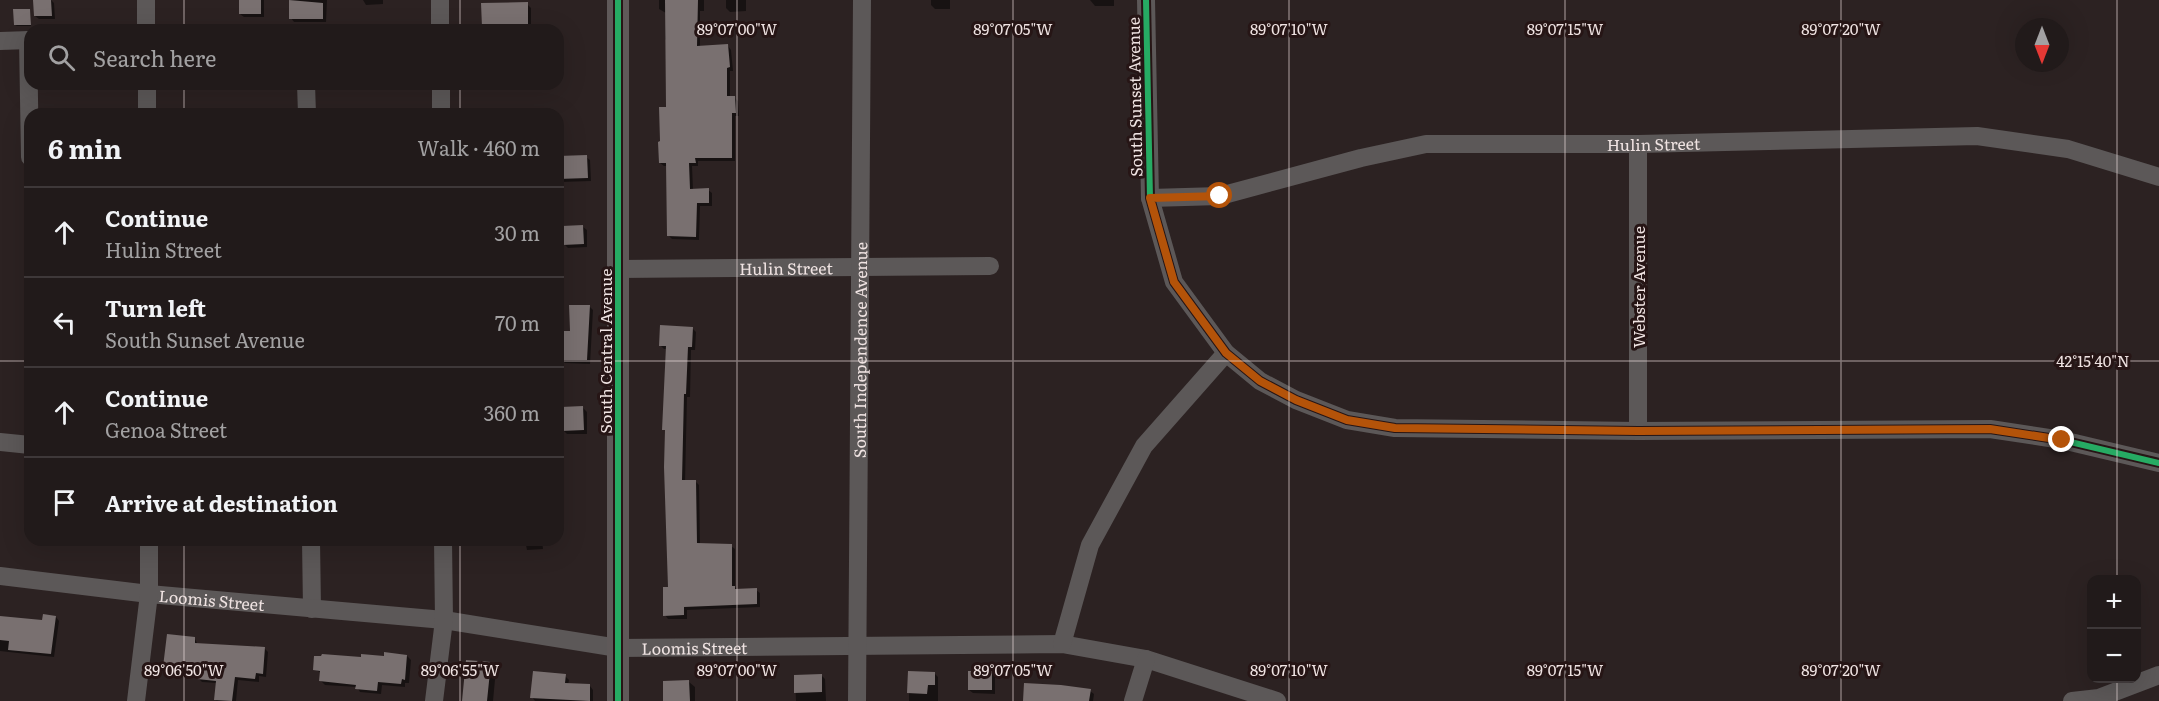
<!DOCTYPE html>
<meta charset="utf-8">
<style>
body{margin:0;font-family:Literata,serif;background:#2d2727;color:#f1f3f6}
.controls{position:absolute;right:18px;bottom:18px;display:grid;overflow:hidden;border-radius:12px;box-shadow:0 6px 24px #0002}
.controls button{width:54px;height:54px;display:grid;place-items:center;padding:0;border:0;border-bottom:2px solid #3e3839;background:#211a1a;color:#f1f3f6;font:30px sans-serif}
.compass{position:absolute;left:2015px;top:18px;width:54px;height:54px;border-radius:50%;background:#211a1a;box-shadow:0 6px 24px #0002;rotate:180deg}
.stop{position:absolute;width:18px;height:18px;margin:-14px;border:4px solid #b45309;border-radius:50%;background:#fff}
.stop.end{background:#b45309;border-color:#fff;box-shadow:0 2px 6px #0008}
.list{margin:0;padding:0;list-style:none}
h2{display:flex;justify-content:space-between;align-items:center;height:78px;margin:0;padding:0 24px;font-size:26px}
h2 small{font-size:20px;font-weight:400;color:#a2a1a2}
.list li{display:grid;grid-template-columns:39px 1fr auto;gap:18px;align-items:center;box-sizing:border-box;height:90px;padding:0 24px;border-top:2px solid #3e3839}
.list b{display:block;font-size:22px;white-space:nowrap}
.list p{margin:0;font-size:20px;white-space:nowrap;color:#a2a1a2}
.list em{font-size:20px;font-style:normal;color:#a2a1a2}
.icon{flex:none;width:33px;height:33px;fill:none;stroke:currentColor;stroke-width:2;stroke-linecap:round;stroke-linejoin:round}
.map{position:relative;flex:none;width:2159px;height:701px;overflow:hidden}
.search{position:absolute;background:#211a1a;box-shadow:0 6px 24px #0002;left:24px;top:24px;width:540px;height:66px;display:flex;align-items:center;gap:15px;box-sizing:border-box;padding:0 21px;border-radius:18px;color:#a2a1a2;font-size:22px}
.panel{position:absolute;background:#211a1a;box-shadow:0 6px 24px #0002;left:24px;top:108px;width:540px;height:438px;border-radius:18px}
.map>svg:first-child{display:block}
</style>
<div class="map">
<svg width="2159" height="701" viewBox="0 0 2159 701">
<rect width="100%" height="100%" fill="#2c2222"/>
<!-- shadow -->
<path fill="#0007" d="M35,0H51L54,3L55,19H39L35,16Z
M241,0H264V17H244L240,14Z
M290,0H327L326,22H294L291,18Z
M363,0H383V4L366,5Z
M659,0H704V11H700V47L728,46L731,50L733,71H730V98H735L738,101L739,116H735V161H698V166H692L693,190H708L712,193V206H700L699,240L672,239L668,235V166H664L660,163L667,108V41L665,39L666,13L659,9Z
M726,0H746V11L730,12L726,8Z
M931,0H950V9H935L931,5Z
M1090,0H1114V6H1095Z
M527,4L531,8V29L487,30L483,26Z
M30,11L31,26H17L15,25Z
M558,157H586L590,160L591,181L560,182L558,180Z
M583,227L587,230V247L568,248L564,244Z
M589,306L593,310L590,364L565,363L561,359L571,332Z
M692,328L696,332L695,350H691L690,397H687L685,482L695,481L699,485L700,545L731,546L735,549V587L738,590H756L760,593V607L687,610V619H668L665,615L669,589L667,432L664,429L668,349H664L660,345Z
M583,408L587,412V434H567L563,430Z
M483,540H522V546L487,545Z
M525,540H542L543,549L527,550Z
M0,617L44,622L56,617L59,621L54,657L0,651Z
M195,639L198,645L264,648L268,652L266,677L259,676V682L238,680L236,701H217L215,700L217,683L202,682L198,678L199,673L168,670L165,666Z
M407,656L411,660L409,683H405V687L382,685L381,694L360,692L357,687L325,685L321,681V673L315,669L362,659Z
M490,664L496,669L493,701H463Z
M909,673L935,674L938,677V701H909Z
M992,673L995,677V694L973,693L969,690Z
M565,676L569,680L568,685L590,686L593,690V701H535L532,697Z
M795,676H822L825,679L826,701H796Z
M689,682L695,687V701H665Z
M1090,691L1094,694L1093,701H1024Z"/>
<!-- building -->
<path fill="#797070" d="M33,0H51L52,16H34Z
M239,0H261V14H239Z
M289,0L323,3V19H289Z
M665,0H698L697,46L728,44L730,67L727,68V96H735L736,113H732V158H695L696,163H689L690,189L709,188V203H697L696,237L667,236L666,163H659L658,142L660,141L659,107H666Z
M528,2V26L482,27L481,3Z
M13,9H30L31,25H14Z
M587,155L588,178L558,179V156Z
M583,225L584,244L563,245L562,226Z
M569,305H590L587,360H559L560,331H570Z
M660,325L693,327L692,347H688L686,394H684L682,480H696L697,543L732,544V586H735V589L757,588V604L684,607V615L663,616V587H668L664,467L665,430H662L666,346H659Z
M583,406L584,430L562,431L561,407Z
M43,614L56,616L51,654L8,650L9,641L0,640V616L42,620Z
M167,634L195,637V643L265,647L263,674L256,673L255,679L235,677L232,701L214,700L216,681L197,679V670L163,667Z
M384,652L407,655L405,680L402,679L401,684L378,682L377,691L355,689L356,685L319,681L320,671L313,670L314,656H321L322,654L361,657V654L384,656Z
M466,660L491,662L487,701H462Z
M533,671L566,674L565,683L590,684V701L530,698Z
M908,671L935,672V685H928L927,694L907,693Z
M968,671H992V690H968Z
M822,674V692L794,693V675Z
M689,680L690,701H663V681Z
M1024,683L1061,685L1091,689L1089,701H1023Z"/>
<g fill="none" stroke-linecap="round" stroke-linejoin="round">
<!-- minor -->
<g stroke="#5c5858" stroke-width="18">
<path d="M146,0V30"/>
<path d="M440,0V30"/>
<path d="M1146,0L1150,198L1174,282L1226,353L1260,381L1296,400L1347,420L1395,428L1638,431L1990,429L2062,440L2159,463"/>
<path d="M28,40L30,157"/>
<path d="M0,41L30,40"/>
<path d="M147,84V114"/>
<path d="M306,84L307,114"/>
<path d="M441,84V114"/>
<path d="M1638,144V431"/>
<path id="s1" d="M1150,198L1220,196L1361,158L1426,144H1638L1977,136L2068,149L2159,177"/>
<path id="s2" d="M618,269L990,266"/>
<path d="M0,442L30,445"/>
<path d="M311,540L312,609"/>
<path id="s3" d="M0,576L149,594L444,620L618,648L1062,644L1146,659L1277,701"/>
<path d="M1062,644L1090,545L1144,446L1226,353"/>
<path d="M136,701L149,594V540"/>
<path d="M434,701L444,620L443,540"/>
<path id="s4" d="M857,701L862,0"/>
<path d="M1133,701L1146,659"/>
<path d="M2072,701L2099,698L2159,675"/>
</g>
<!-- major -->
<path stroke="#5f5959" stroke-width="22" d="M618,0V701"/>
<defs>
<path id="cycleway" d="M618,0V701
M1146,0L1150,198L1174,282L1226,353L1260,381L1296,400L1347,420L1395,428L1638,431L1990,429L2062,440L2159,463"/>
</defs>
<!-- cycleway casing -->
<use href="#cycleway" stroke="#261515" stroke-width="10"/>
<!-- cycleway -->
<use href="#cycleway" stroke="#26ab63" stroke-width="6"/>
</g>
<g fill="none" stroke-linecap="round" stroke-linejoin="round">
<!-- route -->
<path stroke="#b45309" stroke-width="8" d="M1220,196L1150,198L1174,282L1226,353L1260,381L1296,400L1347,420L1395,428L1638,431L1990,429L2062,440"/>
</g>
<!-- ticks -->
<path fill="none" stroke="#efe3e2" stroke-width="1.5" stroke-opacity="0.45" d="M184,0V30M460,0V30M737,0V701M1013,0V701M1289,0V701M1565,0V701M1841,0V701M2117,0V580M184,84V114M460,84V114M0,361H30M558,361H2159M184,540V701M460,540V701M2117,678V701"/>
<g text-anchor="middle" dominant-baseline="central" stroke-width="6" stroke-linejoin="round" paint-order="stroke">
<!-- street labels -->
<g font-size="16" fill="#efe3e2" stroke="#261515">
<text transform="translate(1134 97) rotate(-91)">South Sunset Avenue</text>
<text stroke="none"><textPath href="#s1" startOffset="510">Hulin Street</textPath></text>
<text stroke="none"><textPath href="#s2" startOffset="168">Hulin Street</textPath></text>
<text transform="translate(1638 287) rotate(-90)">Webster Avenue</text>
<text transform="translate(605 351) rotate(-90)">South Central Avenue</text>
<text stroke="none"><textPath href="#s4" startOffset="351">South Independence Avenue</textPath></text>
<text stroke="none"><textPath href="#s3" startOffset="213">Loomis Street</textPath></text>
<text stroke="none"><textPath href="#s3" startOffset="699">Loomis Street</textPath></text>
</g>
</g>
<g font-size="15" text-anchor="middle" fill="#efe3e2" stroke="#261515" stroke-width="6" stroke-linejoin="round" paint-order="stroke">
<text x="737" y="35">89°07'00"W</text>
<text x="1013" y="35">89°07'05"W</text>
<text x="1289" y="35">89°07'10"W</text>
<text x="1565" y="35">89°07'15"W</text>
<text x="1841" y="35">89°07'20"W</text>
<text x="2093" y="367">42°15'40"N</text>
<text x="184" y="676">89°06'50"W</text>
<text x="460" y="676">89°06'55"W</text>
<text x="737" y="676">89°07'00"W</text>
<text x="1013" y="676">89°07'05"W</text>
<text x="1289" y="676">89°07'10"W</text>
<text x="1565" y="676">89°07'15"W</text>
<text x="1841" y="676">89°07'20"W</text>
</g>
</svg>
<div class="controls">
<button>+</button>
<button>−</button>
</div>
<svg class="compass" viewBox="-18 -18 36 36"><path d="M0-13l5 13h-10z" fill="#e53935"/><path d="M0 13l5-13h-10z" fill="#a2a1a2"/></svg>
<div class="stop" style="left:1220px;top:196px"></div>
<div class="stop end" style="left:2062px;top:440px"></div>
<div class="search"><svg class="icon" aria-label="search" viewBox="0 0 24 24"><circle cx="10" cy="10" r="6"/><path d="M15 15l6 6"/></svg>Search here</div>
<section class="panel">
<h2>6 min<small>Walk · 460 m</small></h2>
<ul class="list">
<li><svg class="icon" aria-label="ahead" viewBox="0 0 24 24"><path d="M12 20V5M6 11l6-6 6 6"/></svg><div><b>Continue</b><p>Hulin Street</p></div><em>30 m</em></li>
<li><svg class="icon" aria-label="left" viewBox="0 0 24 24"><path d="M17 20v-9H6M10 6l-5 5 5 5"/></svg><div><b>Turn left</b><p>South Sunset Avenue</p></div><em>70 m</em></li>
<li><svg class="icon" aria-label="ahead" viewBox="0 0 24 24"><path d="M12 20V5M6 11l6-6 6 6"/></svg><div><b>Continue</b><p>Genoa Street</p></div><em>360 m</em></li>
<li><svg class="icon" aria-label="arrive" viewBox="0 0 24 24"><path d="M6 21V4h12l-3 4 3 4H6"/></svg><div><b>Arrive at destination</b></div></li>
</ul>
</section>
</div>
